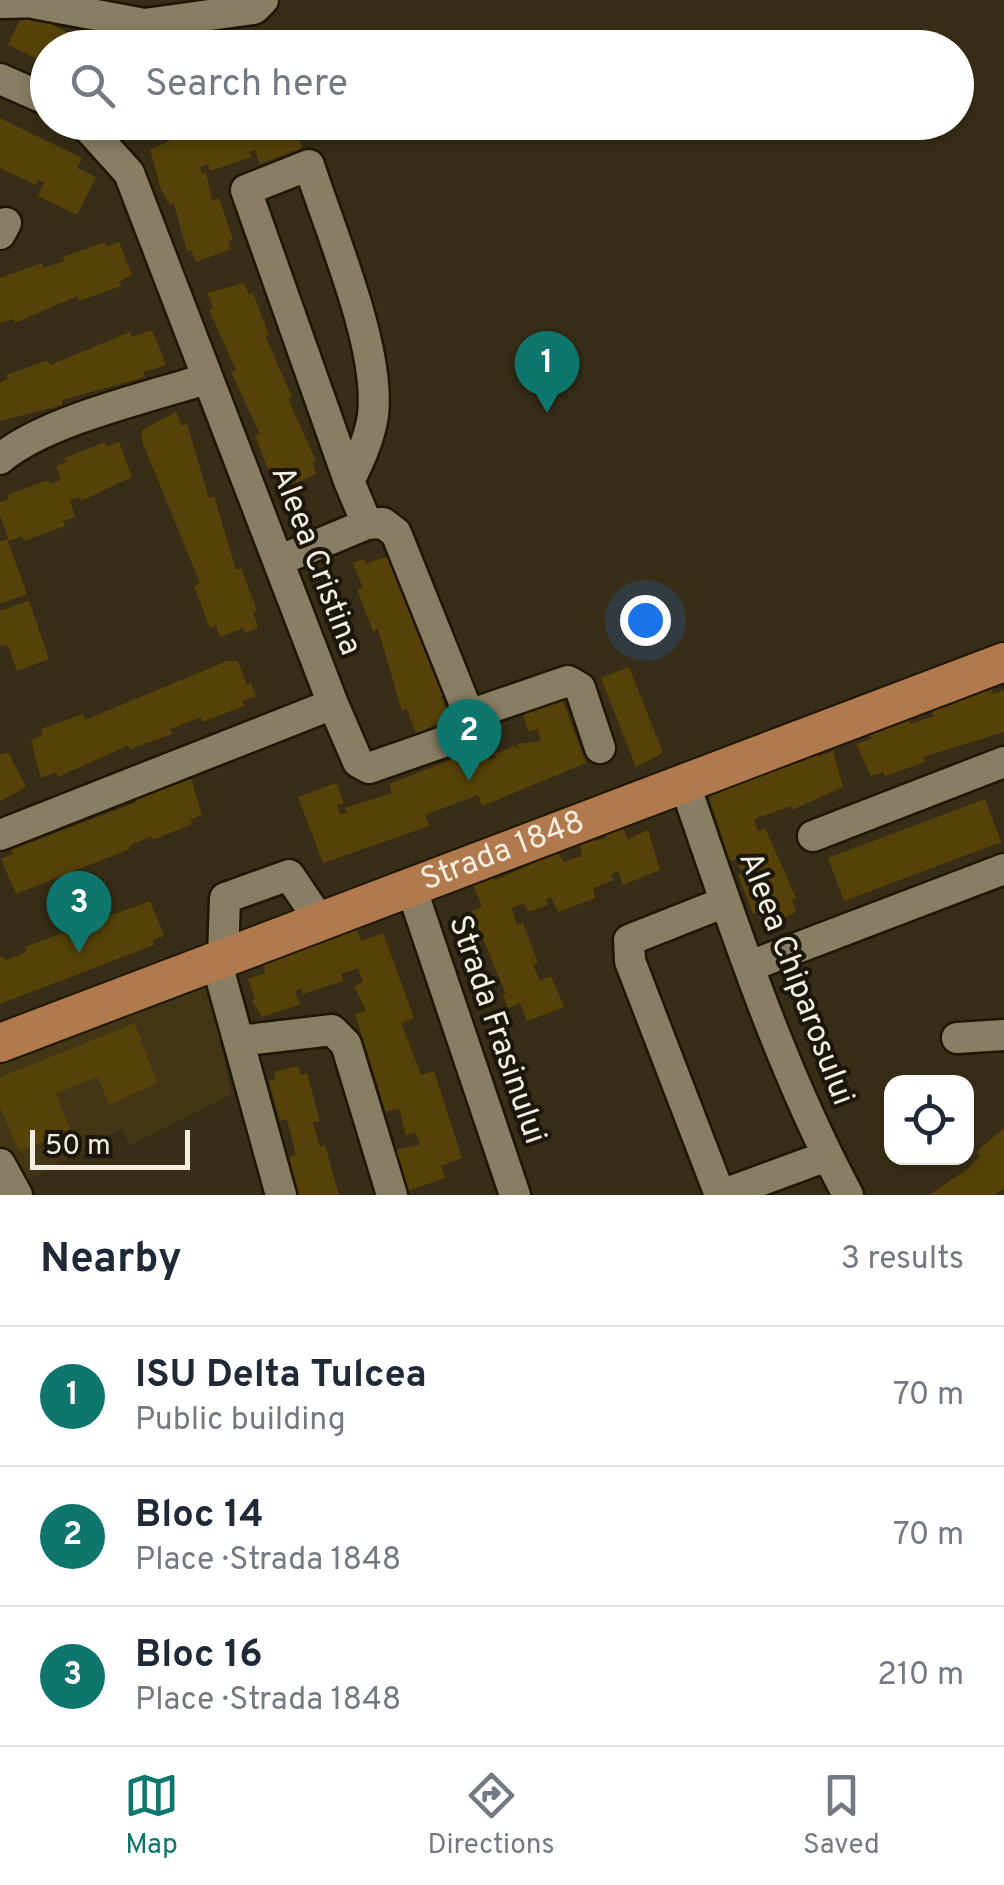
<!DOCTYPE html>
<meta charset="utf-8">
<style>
body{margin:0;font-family:Overpass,sans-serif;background:#f2f2f3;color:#1f2937}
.controls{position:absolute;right:30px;bottom:30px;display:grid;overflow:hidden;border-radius:20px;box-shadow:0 5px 15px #0003}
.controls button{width:90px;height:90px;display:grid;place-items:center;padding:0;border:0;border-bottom:2px solid #e0e1e3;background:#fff;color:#1f2937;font:50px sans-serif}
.scale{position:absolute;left:30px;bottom:25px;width:160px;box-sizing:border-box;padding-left:10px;border:5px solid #f4eee0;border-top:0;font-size:28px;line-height:35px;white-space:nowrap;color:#f4eee0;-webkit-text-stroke:8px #1b170d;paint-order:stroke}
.you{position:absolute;left:645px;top:620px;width:35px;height:35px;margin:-25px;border:8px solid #fff;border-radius:50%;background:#1a73e8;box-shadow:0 0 0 15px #1a73e833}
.badge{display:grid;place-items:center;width:65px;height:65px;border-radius:50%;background:#0f766e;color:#fff;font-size:32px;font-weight:700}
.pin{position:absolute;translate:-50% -82px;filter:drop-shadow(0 2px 5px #0008)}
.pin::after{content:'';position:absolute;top:52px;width:35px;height:30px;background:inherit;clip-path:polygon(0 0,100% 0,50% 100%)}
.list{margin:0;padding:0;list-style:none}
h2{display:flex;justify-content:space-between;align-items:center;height:130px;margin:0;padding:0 40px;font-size:42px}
h2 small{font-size:32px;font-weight:400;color:#747a83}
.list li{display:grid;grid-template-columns:65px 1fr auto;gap:30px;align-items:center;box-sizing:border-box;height:140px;padding:0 40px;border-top:2px solid #e0e1e3}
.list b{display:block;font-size:38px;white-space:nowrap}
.list p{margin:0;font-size:32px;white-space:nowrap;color:#747a83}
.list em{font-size:32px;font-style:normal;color:#747a83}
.icon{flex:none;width:55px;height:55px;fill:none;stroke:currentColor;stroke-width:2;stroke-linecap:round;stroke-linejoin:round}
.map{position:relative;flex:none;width:1004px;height:1195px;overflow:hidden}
.search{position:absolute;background:#fff;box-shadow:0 5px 15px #0003;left:30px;right:30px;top:30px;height:110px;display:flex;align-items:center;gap:25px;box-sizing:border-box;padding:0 35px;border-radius:55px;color:#747a83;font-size:38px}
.sheet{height:550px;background:#fff}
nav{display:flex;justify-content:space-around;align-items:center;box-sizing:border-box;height:140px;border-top:2px solid #e0e1e3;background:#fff;font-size:28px;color:#747a83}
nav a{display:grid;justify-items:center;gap:5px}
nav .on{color:#0f766e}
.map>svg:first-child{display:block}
</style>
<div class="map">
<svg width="1004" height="1195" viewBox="0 0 1004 1195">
<rect width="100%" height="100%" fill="#382e17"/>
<!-- built -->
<path fill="#433617" d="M206,980L232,1094L129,1145L121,1129L15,1187L0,1152V1065Z"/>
<!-- building -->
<path fill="#574309" d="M24,11L75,36H89L106,48H48V64L8,45Z
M225,27L232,48H166L183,41L181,38Z
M0,118L82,158L77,168L96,177L77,215L38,196L44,182L38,180L36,185L0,168Z
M218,122H293L302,148L260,164L255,150L249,152L252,157L210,171L208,164L200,167L202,174L206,173L212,201L219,198L233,240L228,241L231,249L196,262L191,250L187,252L174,203L170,205L161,189L150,149L169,142L168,138Z
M105,242L107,246L119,242L132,275L119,282L121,286L79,301L77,296L15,323L13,319L0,323V278L42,263L43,268L65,261L63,257Z
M244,283L249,295L253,293L269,335L265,336L292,397L288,399L316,461L312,462L316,474L281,490L275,476L271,477L255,435L260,434L231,372L236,370L209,310L213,308L207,293Z
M152,330L166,365L143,372L145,377L62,400L63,405L0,421V382L8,379L6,375L48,360L50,365L130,332L132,337Z
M176,412L182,426L187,424L209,498L214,496L236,570L241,568L257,611L253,612L258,628L245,633L243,628L220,637L216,626L210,628L194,586L200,583L142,441V430Z
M105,442L107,446L119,442L132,477L81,501L79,497L70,500L75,517L63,521L65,526L24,541L22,536L9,541L0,515V502L9,499L7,495L48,480L50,484L61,480L56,466L66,462L64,458Z
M7,539L27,594L0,604V542Z
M390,555L446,694L441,696L449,718L416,734L407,709L402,711L378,629L373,631L357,590L363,588L353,563L364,559L366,564Z
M29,601L49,659L17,671L8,645L0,646V611Z
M227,661H238L247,685L251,683L256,696L242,701L244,706L202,722L201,717L170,729L172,734L130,749L129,745L58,777L56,772L41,778L31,740L43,735L41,729L83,714L85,720Z
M629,667L663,753L636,767L601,678Z
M991,689L993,694L1004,690V732L923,757L925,762L885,776L883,772L871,776L856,744L872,739L869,733L909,719L911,724L934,716L932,710Z
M562,699L586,763L482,806L478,795L470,798L425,815L429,826L323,863L298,797L336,783L344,803L337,805L340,815L347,812L345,808L392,793L389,784L484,747L489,761L496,758L495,754L514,746L519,749L517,744L541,741L537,729L529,732L522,713Z
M833,751L843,787L792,810L791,806L754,819L758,831L765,828L796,898L792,900L796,912L764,927L757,913L753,914L738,875L742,873L737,860L730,861L709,797L816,752L818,757Z
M8,752L26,787L0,801V755Z
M191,779L202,815L190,820L192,824L153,840L151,836L129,846L130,849L16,894L1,859L13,854L11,850L137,802L135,797L174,781L176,785Z
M985,799L1001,842L844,901L828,858Z
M623,828L628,839L648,830L660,870L623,885L618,871L611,874L614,880L593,888L595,898L558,912L551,897L546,899L548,905L528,912L524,903L511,908L517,925L523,923L538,963L533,965L540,981L551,976L564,1007L527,1021L520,1003L508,1008L503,995L506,994L471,911L482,907L473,885L493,877L494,881L558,852L563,862L582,856L580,844L607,838L605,834Z
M150,901L164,936L153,940L154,945L0,1004V956L6,960L27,952L25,947Z
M357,929L361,941L383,933L414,1018L401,1023L404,1030L421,1075L434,1071L462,1158L441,1166L445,1178L396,1195L382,1152L420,1145L415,1132L406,1135L399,1108L386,1112L355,1014L366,1011L354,986L363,982L358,968L341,974L343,981L303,994L301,988L295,991L300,1004L262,1017L252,1001L255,999L248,979L265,973L264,961Z
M135,1023L157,1083L109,1105L98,1077L56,1093L71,1131L19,1152L0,1107V1077Z
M298,1066L301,1075L307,1073L320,1121L313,1122L317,1137L320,1147L325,1145L339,1195H299L289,1157L296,1155L287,1119L280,1121L269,1081L276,1079L274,1072Z
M1004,1128V1188L995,1195H929L967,1169L980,1156L976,1152Z"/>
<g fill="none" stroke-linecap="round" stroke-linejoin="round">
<defs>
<path id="minor" d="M0,3L52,2
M33,3L144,24L254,9L263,0
M0,79L48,100
M83,122L129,173L333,704L358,762L369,768L458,737L469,715L396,533L383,523L367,524L349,481L246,190L309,165C330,231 381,348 373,415C370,438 360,460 349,481
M0,234L6,223
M0,459C44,421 149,397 206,379
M278,561L367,524
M469,715L568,681L580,688L600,748
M685,785C733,923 779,1066 848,1195
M0,835L333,704
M813,836L1004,762
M411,887L515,1195
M223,958L225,898L289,875L320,921
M216,960L281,1195
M750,966L1004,869
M957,1038L1004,1035
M239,1041L332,1030L346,1044L392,1195
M0,1164L17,1195
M720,1195L630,961L629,940L725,902
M721,1195L827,1156"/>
<g id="major">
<path id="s1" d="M0,1043L1004,662"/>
</g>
</defs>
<!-- minor casing -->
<use href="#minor" stroke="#1f1601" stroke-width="35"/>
<!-- major casing -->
<use href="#major" stroke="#1f1601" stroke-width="42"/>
<!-- minor -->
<use href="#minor" stroke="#897e64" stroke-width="30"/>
<!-- major -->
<use href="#major" stroke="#b17a4e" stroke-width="38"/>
</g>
<g text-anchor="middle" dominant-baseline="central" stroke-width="8" stroke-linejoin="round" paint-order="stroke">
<!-- street labels -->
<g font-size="32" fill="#f4eee0" stroke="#1b170d">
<text transform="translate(315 561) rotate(69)">Aleea Cristina</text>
<text stroke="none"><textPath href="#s1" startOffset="538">Strada 1848</textPath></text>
<text transform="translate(795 979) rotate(69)">Aleea Chiparosului</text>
<text transform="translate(496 1030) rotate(71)">Strada Frasinului</text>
</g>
</g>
</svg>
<div class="controls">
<button><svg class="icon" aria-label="locate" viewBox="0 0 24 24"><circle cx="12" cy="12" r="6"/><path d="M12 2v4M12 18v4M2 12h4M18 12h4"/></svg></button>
</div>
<div class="scale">50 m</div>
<div class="you"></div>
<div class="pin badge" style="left:547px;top:413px">1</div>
<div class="pin badge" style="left:469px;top:781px">2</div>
<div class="pin badge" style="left:79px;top:953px">3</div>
<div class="search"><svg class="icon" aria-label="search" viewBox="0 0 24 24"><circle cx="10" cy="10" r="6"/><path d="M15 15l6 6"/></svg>Search here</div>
</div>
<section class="sheet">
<h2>Nearby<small>3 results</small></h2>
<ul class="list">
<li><span class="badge">1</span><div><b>ISU Delta Tulcea</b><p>Public building</p></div><em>70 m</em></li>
<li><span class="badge">2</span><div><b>Bloc 14</b><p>Place · Strada 1848</p></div><em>70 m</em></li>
<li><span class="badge">3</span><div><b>Bloc 16</b><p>Place · Strada 1848</p></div><em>210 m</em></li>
</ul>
</section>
<nav>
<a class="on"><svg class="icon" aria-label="map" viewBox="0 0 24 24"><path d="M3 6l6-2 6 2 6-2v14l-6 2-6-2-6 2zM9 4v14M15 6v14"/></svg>Map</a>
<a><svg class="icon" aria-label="directions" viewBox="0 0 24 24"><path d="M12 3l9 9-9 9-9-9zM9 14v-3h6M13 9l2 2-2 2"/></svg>Directions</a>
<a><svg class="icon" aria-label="saved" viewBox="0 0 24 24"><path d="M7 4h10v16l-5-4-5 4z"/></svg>Saved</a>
</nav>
